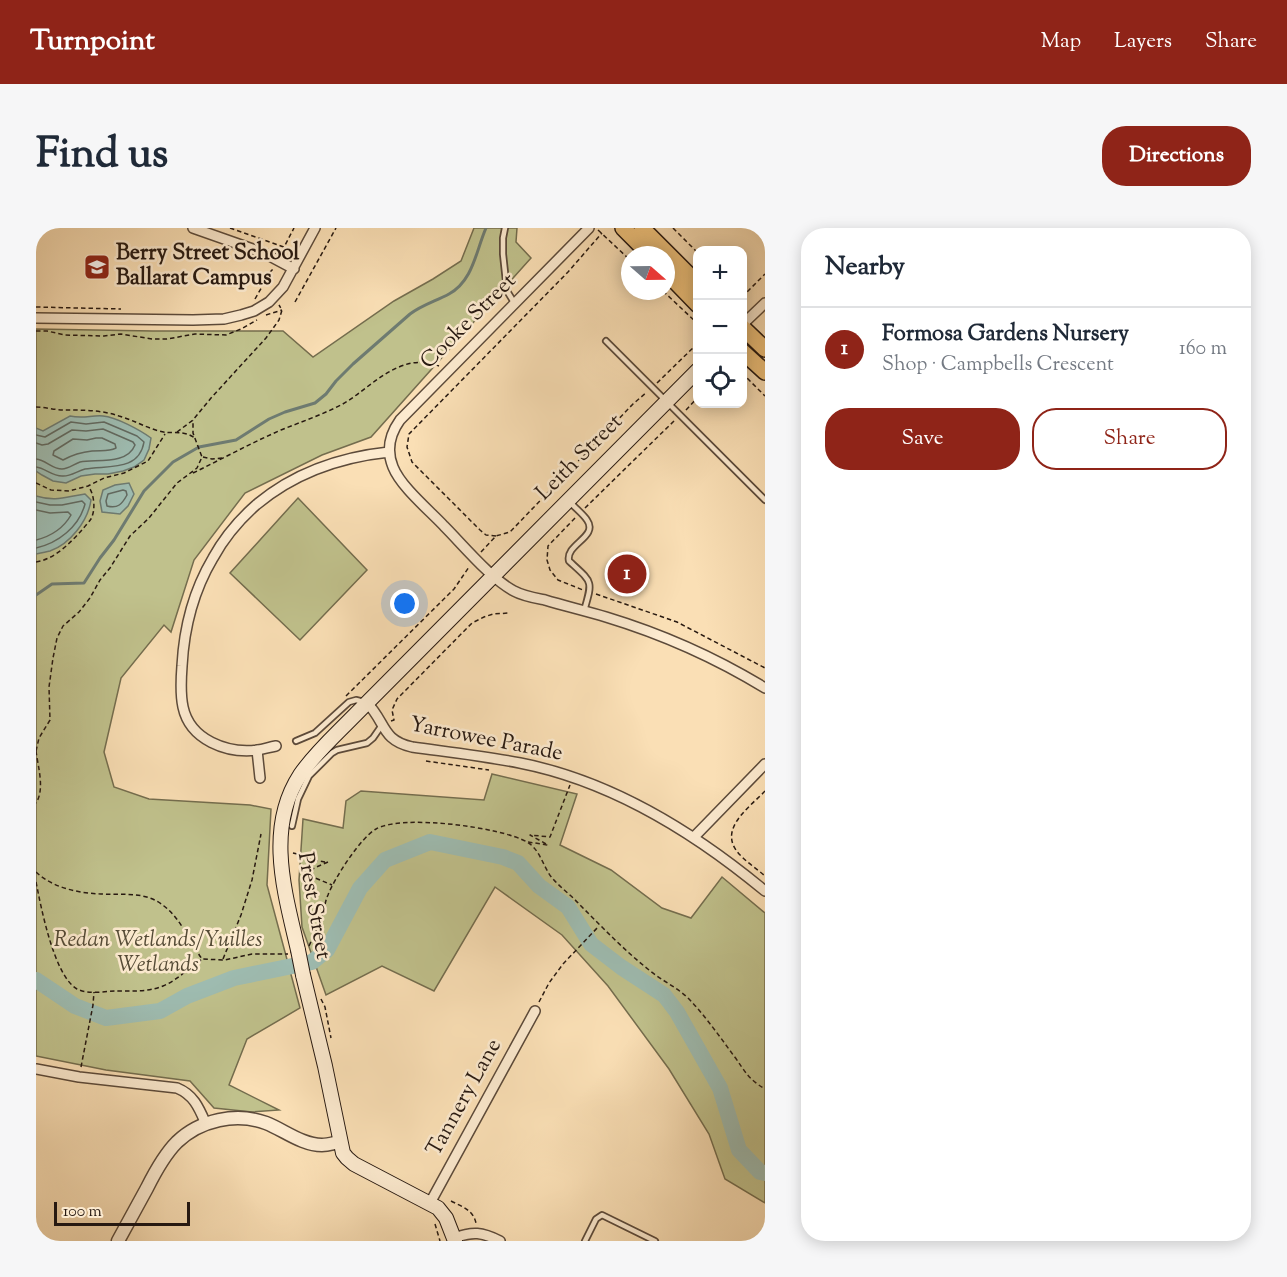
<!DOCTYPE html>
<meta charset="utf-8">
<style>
body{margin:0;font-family:"Sorts Mill Goudy",serif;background:#f6f6f7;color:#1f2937}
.controls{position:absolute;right:18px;top:18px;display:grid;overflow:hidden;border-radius:12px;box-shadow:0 3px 15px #0003}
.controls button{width:54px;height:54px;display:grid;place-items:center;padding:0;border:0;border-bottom:2px solid #e0e1e3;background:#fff;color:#1f2937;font:30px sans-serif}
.compass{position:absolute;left:585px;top:18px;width:54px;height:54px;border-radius:50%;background:#fff;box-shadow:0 3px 15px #0003;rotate:110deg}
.scale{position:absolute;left:18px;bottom:15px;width:136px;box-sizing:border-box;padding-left:6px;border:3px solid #271911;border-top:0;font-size:16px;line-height:21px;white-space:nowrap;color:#271911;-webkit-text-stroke:4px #fceacf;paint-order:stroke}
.you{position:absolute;left:369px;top:376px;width:21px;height:21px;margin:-15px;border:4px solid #fff;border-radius:50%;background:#1a73e8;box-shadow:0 0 0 9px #1a73e833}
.badge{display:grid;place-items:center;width:39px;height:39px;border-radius:50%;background:#8f2418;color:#fff;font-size:20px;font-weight:700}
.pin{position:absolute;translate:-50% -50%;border:3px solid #fff;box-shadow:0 2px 6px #0006}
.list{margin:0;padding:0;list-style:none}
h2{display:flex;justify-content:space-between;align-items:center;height:78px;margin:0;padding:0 24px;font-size:26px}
h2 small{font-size:20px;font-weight:400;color:#747a83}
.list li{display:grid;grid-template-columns:39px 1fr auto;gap:18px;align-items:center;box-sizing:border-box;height:84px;padding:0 24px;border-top:2px solid #e0e1e3}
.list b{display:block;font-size:22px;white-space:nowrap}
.list p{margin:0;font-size:20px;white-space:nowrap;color:#747a83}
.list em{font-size:20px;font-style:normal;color:#747a83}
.actions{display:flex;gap:12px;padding:18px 24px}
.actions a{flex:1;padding:14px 0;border:2px solid #8f2418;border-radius:24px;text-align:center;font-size:21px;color:#8f2418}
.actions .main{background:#8f2418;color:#fff}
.icon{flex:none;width:33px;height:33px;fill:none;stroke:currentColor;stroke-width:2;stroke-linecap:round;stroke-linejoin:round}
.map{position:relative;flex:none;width:729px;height:1013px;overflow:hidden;border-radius:24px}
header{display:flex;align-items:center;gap:36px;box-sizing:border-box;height:84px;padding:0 30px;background:#8f2418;color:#fff}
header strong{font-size:28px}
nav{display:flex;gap:33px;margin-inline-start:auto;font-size:21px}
.intro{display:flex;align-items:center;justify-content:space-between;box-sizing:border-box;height:144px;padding:0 36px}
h1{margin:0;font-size:42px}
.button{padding:15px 27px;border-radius:24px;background:#8f2418;color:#fff;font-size:21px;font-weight:700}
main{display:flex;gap:36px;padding:0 36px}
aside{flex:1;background:#fff;border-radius:24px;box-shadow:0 3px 15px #0003}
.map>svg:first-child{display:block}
</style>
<header>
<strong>Turnpoint</strong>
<nav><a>Map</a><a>Layers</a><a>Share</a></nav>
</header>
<div class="intro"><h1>Find us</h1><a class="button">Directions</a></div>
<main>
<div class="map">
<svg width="729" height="1013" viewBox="0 0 729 1013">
<rect width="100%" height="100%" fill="#fadfb5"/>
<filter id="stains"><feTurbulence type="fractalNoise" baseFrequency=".00333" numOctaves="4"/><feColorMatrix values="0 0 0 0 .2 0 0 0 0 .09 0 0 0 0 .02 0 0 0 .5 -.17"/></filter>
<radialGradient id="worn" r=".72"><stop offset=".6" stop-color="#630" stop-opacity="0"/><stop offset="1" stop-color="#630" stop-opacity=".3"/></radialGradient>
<!-- green -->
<path fill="#c0c18c" stroke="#746d4e" stroke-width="1.5" d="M438,0H481L480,14L495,30L335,209L286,227L209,265L158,332L135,404L128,397L85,450L68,524L78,559L113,571L214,577L235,581L231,657L264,780L211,811L193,857L243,882L216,884L178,880L154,853L70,842L0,828V101L117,103H247L277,129L358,73L397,51L425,33Z
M262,270L331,342L264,412L194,345Z
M456,546L541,566L524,617L575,642L626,680L655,690L686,649L729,685V975L689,951L673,906L633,841L572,758L526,707L459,659L398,763L346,738L290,767L266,699L263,652L267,591L307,600L310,573L325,563L448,572Z"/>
<!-- water -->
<path fill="#9ebcb1" stroke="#6e7b71" stroke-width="1.5" d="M34,188C48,191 55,187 67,188C80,189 104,202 115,210L113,221L108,232L98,239L87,243L72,246H59L45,248L30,255L17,253L6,247L0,243V200L7,203Z
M93,255L98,266L92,278L84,286L66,284L64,273L67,262L79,257Z
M49,266L55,272C52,293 34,316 14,323C10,324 5,325 0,326V268C20,274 29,269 49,266Z"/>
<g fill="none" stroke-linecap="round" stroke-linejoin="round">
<!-- shore -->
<path stroke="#626a61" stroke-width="1.5" d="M0,207L9,209L35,194L50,196L68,194L101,208L108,214C103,244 71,237 49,241C41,243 34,249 26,248C16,248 9,240 0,239
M60,210H66L79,216L80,220C72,224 65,222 56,223C46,224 36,227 27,232L17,227L18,223L37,211L51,212Z
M0,215L6,217L12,216L36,202L50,203L67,201L97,214L99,217C91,237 61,231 44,234C38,236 32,241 26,241C16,241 10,232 0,231
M87,262L90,263L91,267C86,276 82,281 71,278L70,273L72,266Z
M0,274L14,277H26L46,273L49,276C43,299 22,315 0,320
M0,282L14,285L32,284L35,287C27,301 16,308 0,312"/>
<!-- stream -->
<path stroke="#6e7b71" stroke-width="3" d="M0,367L16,356L48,355L64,330L78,312L108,263L137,234L163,219L200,212L233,191L249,184L279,175L290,166L300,153L317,136L374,86C386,77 400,73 413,66C437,53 440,23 450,0"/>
<!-- river -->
<path stroke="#9ebcb1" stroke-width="16" d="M0,752L39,778L70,790L124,783L151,768L198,750L276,734L291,722L324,660L349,632L394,614L467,629L482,635L503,658L532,679L555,716L585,739L628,767L641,784L684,860L703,922L724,944L729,945"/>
<defs>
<path id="service" d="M469,0L467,10V26L471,63L479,76
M570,113L729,272
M534,274C539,280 547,286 551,292C563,309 529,316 533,333C557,355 557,352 548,383
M260,513L279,505L313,474L320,472L328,474
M256,598L262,571L273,548L296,525L301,522L331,515L337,510L346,497
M549,1013L560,991L566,987L619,1013"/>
<path id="minor" d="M157,0L228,25L258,41
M553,0L364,192C354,206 350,222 357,239C365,259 393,282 408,298C427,317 455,351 478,363C487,368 499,370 509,372C529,378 550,383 570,389C626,406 680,430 729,460
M0,90L157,92L188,91L205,87L218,83L233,74L247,59L279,0
M706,97L729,75
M331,475C350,494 345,512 376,519C412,524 448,528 484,535C576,553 658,604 729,663
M240,518C234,519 228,521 222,522C191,526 154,512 147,479C144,465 145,451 146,438C148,400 158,362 177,330C188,310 203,292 220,277C258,245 305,229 353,224
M221,522L224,550
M658,609L729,536
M0,841L43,849L141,860C158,867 163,880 170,896
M394,975L499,783
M418,1010C437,1003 446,1004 464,1013"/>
<path id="tertiary" d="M82,1013C92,995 101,978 111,960C119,944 128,927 141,914C164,892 200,884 230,895C248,902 266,917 286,917C292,917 298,915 304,914"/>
<path id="secondary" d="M262,722C249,665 229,601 264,547C277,528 294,512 310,496L662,142
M267,747L289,838L307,925L311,930L318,936L402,980L410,990L419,1013"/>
<path id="trunk" d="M587,0L614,27
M606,0L662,56
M630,44L662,77
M706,99L729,121
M706,123L729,144"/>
</defs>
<!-- service casing -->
<use href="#service" stroke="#5c4a3a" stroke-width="8"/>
<!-- minor casing -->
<use href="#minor" stroke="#5c4a3a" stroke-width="12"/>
<!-- tertiary casing -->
<use href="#tertiary" stroke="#5c4a3a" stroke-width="15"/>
<!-- secondary casing -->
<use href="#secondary" stroke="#271911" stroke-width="16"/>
<!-- trunk casing -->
<use href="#trunk" stroke="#271911" stroke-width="18"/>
<!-- path -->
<path stroke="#271911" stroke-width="1.5" stroke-dasharray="4.5 3" stroke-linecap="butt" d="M194,0L248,19
M637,0L662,25
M562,2L594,32
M246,23L258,0
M627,63L662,96
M706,69L729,46
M219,71L235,43L238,40
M259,74L300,0
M0,79L85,81
M230,87L246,82
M0,103H11L29,107L68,108L85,106L116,111H131L159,106L190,107L205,101L221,92
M706,145L729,168
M621,155L662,115
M0,179C9,179 19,182 28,182C46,182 66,182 83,188C97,192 109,199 123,203C136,207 146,201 159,210
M650,182L662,169
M141,204L157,192L175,170L230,110L243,92L246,82L243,77
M167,229L176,231L186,230
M157,245C186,231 215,215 245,202C265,194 285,187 305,177C325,166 341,148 363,139C377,133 389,133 403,138
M0,255L15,262L33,263L52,258L68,250L88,245L112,233L129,206
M549,280L640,191
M539,290L512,318L511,332L514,342L522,352L547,362
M460,308L450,307L444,302L376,234L371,219L373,206L532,44L566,5
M445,324L460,308L474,304L597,176L611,164
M0,334C19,331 34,315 46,302C49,298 53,294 55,291C60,281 58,267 53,259
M560,366L641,394L729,440
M310,468L418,361L433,339
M355,493L358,492L356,482L361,471L436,395L448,389L457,386L473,385
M0,523L3,510L14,492L13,459L17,430L21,410L27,398L43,384L54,370L64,352L74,340L94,308L113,290L141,255L161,240L166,229L157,205V192
M0,523C2,539 9,561 0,575
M390,533L453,542
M729,563C715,578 684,599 700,622C707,632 720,640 729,648
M492,614L512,617L494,607L514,609L534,557
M257,625L269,628L271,631L289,634
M292,634L278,640L274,647L277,649L296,657
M0,644C17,660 42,665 65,666C87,667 110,663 128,678C145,691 154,714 166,731L189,732L216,726H252
M0,654C5,679 18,748 41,761C53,767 69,763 82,763C98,763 112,764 127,758C142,752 152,740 165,732
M273,718C278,707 284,696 287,685C289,679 289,673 292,667C298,651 325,609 340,601C366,586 465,599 491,614C505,622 507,640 517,651C525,660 535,667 543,676C566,699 588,722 613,742C626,753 641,759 653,771C670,789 684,809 698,828C709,843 712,851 729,861
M187,731L205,687L216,652L225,606
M285,771L289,779L295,810
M503,774L513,755L527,736L563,698
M45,839L57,777L58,764
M415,973C427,979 437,982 440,995
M399,996L404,1013"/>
<!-- service -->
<use href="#service" stroke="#fceacf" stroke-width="4.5"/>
<!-- minor -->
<use href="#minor" stroke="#fceacf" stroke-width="9"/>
<!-- tertiary -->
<use href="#tertiary" stroke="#fceacf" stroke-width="12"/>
<!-- secondary -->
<use href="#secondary" stroke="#fceacf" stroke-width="14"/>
<!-- trunk -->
<use href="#trunk" stroke="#edc07a" stroke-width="15"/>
<defs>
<path id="secondary-bridge" d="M262,722L267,747"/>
</defs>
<!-- secondary-bridge casing -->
<use href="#secondary-bridge" stroke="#271911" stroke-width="16" stroke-linecap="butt"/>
<!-- secondary-bridge -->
<use href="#secondary-bridge" stroke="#fceacf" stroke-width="14"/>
</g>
<!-- icons -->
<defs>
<symbol id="school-square" viewBox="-11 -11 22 22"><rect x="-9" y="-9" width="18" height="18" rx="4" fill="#8f2418" stroke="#fceacf"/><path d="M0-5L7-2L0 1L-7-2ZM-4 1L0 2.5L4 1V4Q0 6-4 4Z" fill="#fff"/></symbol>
</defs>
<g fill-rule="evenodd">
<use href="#school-square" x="46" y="24" width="30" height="30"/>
</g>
<g text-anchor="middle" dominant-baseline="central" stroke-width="5" stroke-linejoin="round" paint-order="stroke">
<!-- poi labels -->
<g font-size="22" font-weight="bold" fill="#271911" stroke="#fceacf" text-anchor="start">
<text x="80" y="26">Berry Street School<tspan x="80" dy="25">Ballarat Campus</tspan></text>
</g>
<!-- street labels -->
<g font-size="22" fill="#271911" stroke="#fceacf">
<text transform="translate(433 94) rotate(-45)">Cooke Street</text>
<text transform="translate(544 230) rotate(-45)">Leith Street</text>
<text transform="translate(450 512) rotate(11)">Yarrowee Parade</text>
<text transform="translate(277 678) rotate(80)">Prest Street</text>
<text transform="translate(429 870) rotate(-61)">Tannery Lane</text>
</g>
<!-- park labels -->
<g font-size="22" font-style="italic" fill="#554b36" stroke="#fceacf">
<text x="122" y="713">Redan Wetlands/Yuilles<tspan x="122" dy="25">Wetlands</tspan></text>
</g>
</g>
<rect width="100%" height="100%" filter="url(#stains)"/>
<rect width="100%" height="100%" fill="url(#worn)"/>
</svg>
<div class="controls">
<button>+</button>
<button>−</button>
<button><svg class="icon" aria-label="locate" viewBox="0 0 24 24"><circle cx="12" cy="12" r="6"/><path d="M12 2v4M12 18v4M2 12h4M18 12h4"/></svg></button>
</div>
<svg class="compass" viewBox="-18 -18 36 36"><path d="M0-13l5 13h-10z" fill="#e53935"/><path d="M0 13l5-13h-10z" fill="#747a83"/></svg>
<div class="scale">100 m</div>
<div class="you"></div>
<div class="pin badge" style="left:591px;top:346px">1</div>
</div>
<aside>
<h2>Nearby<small></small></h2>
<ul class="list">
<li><span class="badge">1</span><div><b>Formosa Gardens Nursery</b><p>Shop · Campbells Crescent</p></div><em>160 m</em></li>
</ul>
<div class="actions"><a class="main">Save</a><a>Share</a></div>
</aside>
</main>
